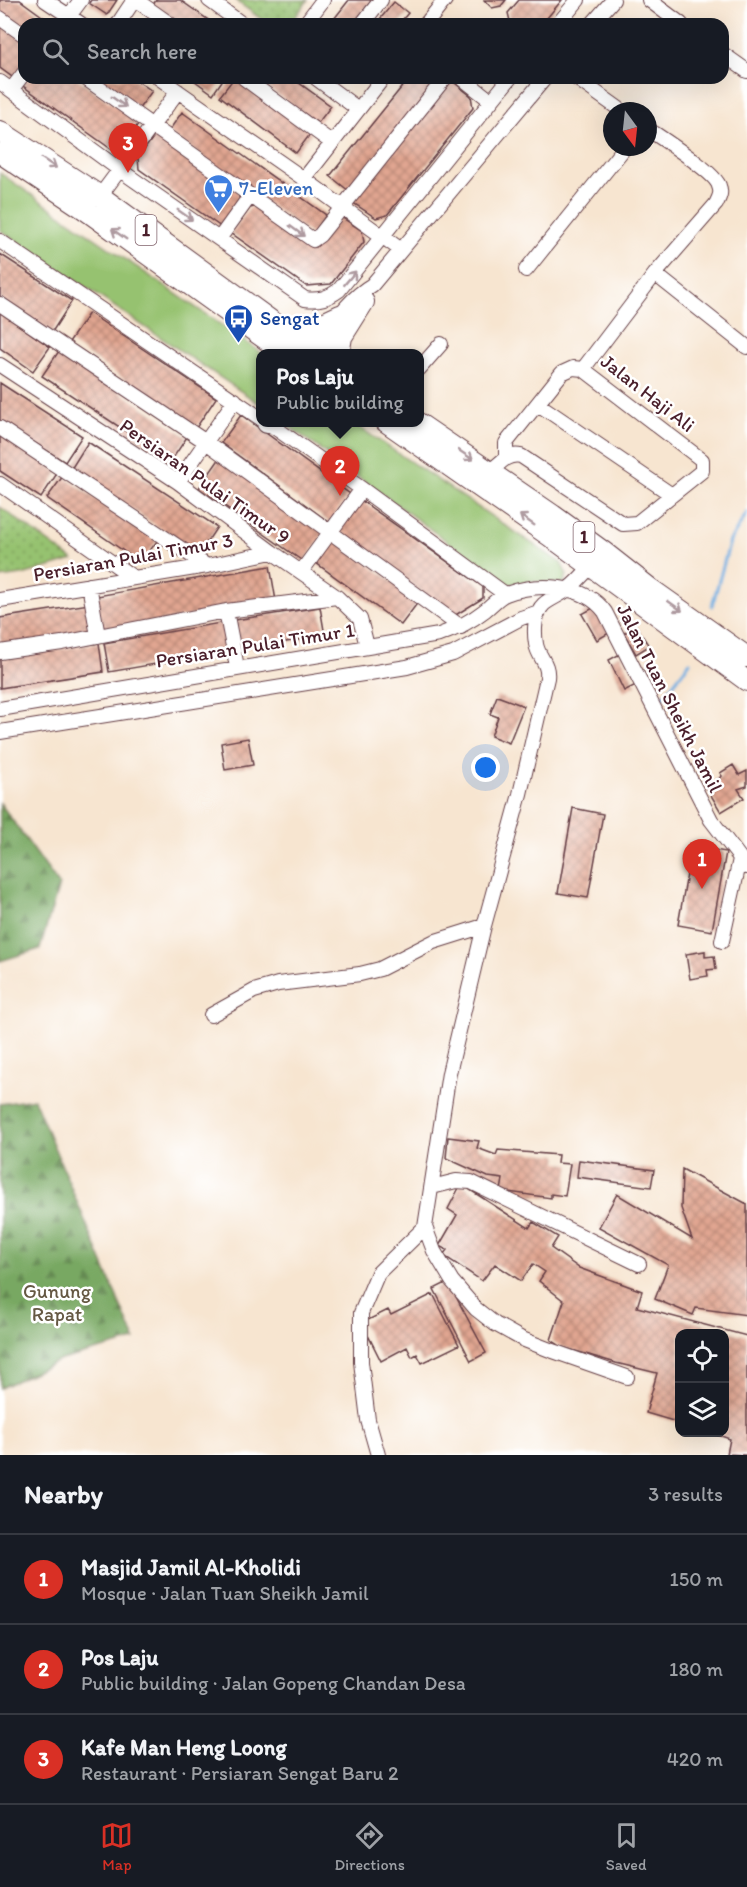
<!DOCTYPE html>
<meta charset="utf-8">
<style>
body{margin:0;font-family:Itim,sans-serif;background:#20242c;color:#f1f3f6}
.controls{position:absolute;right:18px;bottom:18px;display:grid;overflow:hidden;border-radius:12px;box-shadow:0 6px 24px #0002}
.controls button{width:54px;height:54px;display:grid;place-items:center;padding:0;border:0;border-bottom:2px solid #363941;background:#171b24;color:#f1f3f6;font:30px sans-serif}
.compass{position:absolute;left:603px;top:102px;width:54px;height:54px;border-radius:50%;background:#171b24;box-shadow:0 6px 24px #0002;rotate:165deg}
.you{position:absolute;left:486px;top:768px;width:21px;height:21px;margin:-15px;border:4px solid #fff;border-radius:50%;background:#1a73e8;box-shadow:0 0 0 9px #1a73e833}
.badge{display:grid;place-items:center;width:39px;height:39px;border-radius:50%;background:#d93025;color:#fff;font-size:20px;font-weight:700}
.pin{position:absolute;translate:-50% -50px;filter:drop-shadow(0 2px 3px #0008)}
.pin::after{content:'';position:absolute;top:32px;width:21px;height:18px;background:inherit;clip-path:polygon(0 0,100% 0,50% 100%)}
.popup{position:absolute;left:256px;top:349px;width:168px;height:78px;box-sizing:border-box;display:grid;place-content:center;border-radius:12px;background:#171b24;filter:drop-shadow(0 2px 4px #0005);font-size:20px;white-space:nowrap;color:#9ea1a6}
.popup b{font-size:22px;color:#f1f3f6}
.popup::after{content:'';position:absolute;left:50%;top:100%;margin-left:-12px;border:12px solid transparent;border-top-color:#171b24}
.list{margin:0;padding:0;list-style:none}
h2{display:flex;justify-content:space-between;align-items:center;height:78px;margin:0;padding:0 24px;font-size:26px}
h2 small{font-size:20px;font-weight:400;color:#9ea1a6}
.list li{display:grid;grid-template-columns:39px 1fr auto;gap:18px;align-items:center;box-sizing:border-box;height:90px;padding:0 24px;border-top:2px solid #363941}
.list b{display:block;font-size:22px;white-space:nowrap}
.list p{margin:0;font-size:20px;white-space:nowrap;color:#9ea1a6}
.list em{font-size:20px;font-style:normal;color:#9ea1a6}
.icon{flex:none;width:33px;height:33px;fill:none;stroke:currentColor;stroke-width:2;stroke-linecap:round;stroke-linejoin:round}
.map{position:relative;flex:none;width:747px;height:1455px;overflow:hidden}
.search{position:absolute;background:#171b24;box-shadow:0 6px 24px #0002;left:18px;right:18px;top:18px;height:66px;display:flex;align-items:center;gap:15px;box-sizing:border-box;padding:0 21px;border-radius:18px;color:#9ea1a6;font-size:22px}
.sheet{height:348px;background:#171b24}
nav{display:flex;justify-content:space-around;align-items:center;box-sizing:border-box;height:84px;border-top:2px solid #363941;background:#171b24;font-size:16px;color:#9ea1a6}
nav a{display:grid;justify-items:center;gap:3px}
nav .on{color:#d93025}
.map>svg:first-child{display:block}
</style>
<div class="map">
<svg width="747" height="1455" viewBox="0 0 747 1455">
<defs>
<pattern id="forest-firs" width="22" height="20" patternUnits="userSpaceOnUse" patternTransform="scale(1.5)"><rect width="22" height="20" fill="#78a862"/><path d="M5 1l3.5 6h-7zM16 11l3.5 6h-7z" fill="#648851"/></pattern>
<pattern id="park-dots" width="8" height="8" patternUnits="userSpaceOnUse" patternTransform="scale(1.5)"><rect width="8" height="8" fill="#96c270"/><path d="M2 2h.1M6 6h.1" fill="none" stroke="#7c9d5c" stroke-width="1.8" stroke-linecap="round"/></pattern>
<pattern id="building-cross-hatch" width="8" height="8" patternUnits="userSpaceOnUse" patternTransform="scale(1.5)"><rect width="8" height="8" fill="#e1a691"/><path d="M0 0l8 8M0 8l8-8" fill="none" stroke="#b88777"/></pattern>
</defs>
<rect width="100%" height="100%" fill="#fff"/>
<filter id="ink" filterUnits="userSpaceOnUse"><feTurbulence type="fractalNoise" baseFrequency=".0167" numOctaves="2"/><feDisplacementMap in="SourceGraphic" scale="12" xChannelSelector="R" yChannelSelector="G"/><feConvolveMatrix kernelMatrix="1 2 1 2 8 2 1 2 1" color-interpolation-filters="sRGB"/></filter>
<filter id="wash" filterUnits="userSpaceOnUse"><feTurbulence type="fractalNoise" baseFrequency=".008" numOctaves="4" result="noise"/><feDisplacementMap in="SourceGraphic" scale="24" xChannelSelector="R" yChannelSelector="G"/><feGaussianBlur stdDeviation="1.35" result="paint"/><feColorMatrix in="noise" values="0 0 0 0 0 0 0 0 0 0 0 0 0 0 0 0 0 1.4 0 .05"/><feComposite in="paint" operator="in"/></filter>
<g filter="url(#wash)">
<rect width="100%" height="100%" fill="#f7e5d0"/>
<!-- green -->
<path fill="#96c270" stroke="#70704e" stroke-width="1.5" d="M0,173L262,353L260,354V404L0,230Z
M320,422L353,423L561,563L567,575L563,584L532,581L507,585L287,425Z"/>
<!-- forest -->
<path fill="url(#forest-firs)" stroke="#616446" stroke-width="1.5" d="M0,803L59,885L40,949L0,961Z
M34,1099L135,1340L61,1360L0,1388V1104Z"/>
<!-- park -->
<path fill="url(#park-dots)" stroke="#70704e" stroke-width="1.5" d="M235,0H308L290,24H268Z
M0,507L73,560L22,575L0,578Z"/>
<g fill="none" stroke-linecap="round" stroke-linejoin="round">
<!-- stream -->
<path stroke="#70afe3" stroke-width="3" d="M712,606L730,541L747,513
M663,697L690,662"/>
</g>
<g id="blocks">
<!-- building -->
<path fill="url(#building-cross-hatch)" d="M0,0H20L53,24H24V30L0,13Z
M91,0H117L107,15L89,3Z
M156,0H180L214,24H180L153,5Z
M349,0H372L353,24H330Z
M484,0H506L501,6L492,8Z
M519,0H562L542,24H513L510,21L508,13Z
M394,2L408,13L399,24H376Z
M0,23L24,40V67L15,79L0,68Z
M29,78H76L139,123L123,147L111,149L23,86Z
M93,78H133L152,91L138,110Z
M191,78H224L213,94Z
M234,78H239L311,133L296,153L220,96Z
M254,78H292L331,106L318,123Z
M409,78H429L436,83L349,191L330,176Z
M451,80L471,96L473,108L387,215L376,218L352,202Z
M182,112L326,215L312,235L168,132Z
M155,135L238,192L240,202L221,227L139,169L138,158Z
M259,206L316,247L341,217L362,231L364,242L331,284L306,286L231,233L250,208Z
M0,254L72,301L52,332L0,298Z
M0,312L50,347L33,371L0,348Z
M89,313L216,398L196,428L69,342Z
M59,351L187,437L171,461L42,376Z
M0,383L82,436L65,462L0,421Z
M241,415L350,494L329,522L221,443Z
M0,434L58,472L41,498L0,471Z
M88,442L217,527L199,554L71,469Z
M220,458L325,532L304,562L199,488Z
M63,476L157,541L141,563L47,498Z
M359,499L483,587V598L454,616L338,529Z
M330,536L419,601L401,625L312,560Z
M270,566L276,601L103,631L97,596Z
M89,604L94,634L0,649V618Z
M320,607L325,636L239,649L235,620Z
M595,607L609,633L597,640L582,614Z
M226,622L231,651L109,672L104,643Z
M636,626L649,646L636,654L624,633Z
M99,643L103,672L0,688V659Z
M620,654L636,685L624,691L609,660Z
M497,696L524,706L509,743L491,736L498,717L490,714Z
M248,738L253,765L225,770L221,743Z
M733,765L739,775L747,771V786L738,789L744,798L721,812L706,787L722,776L720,773Z
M573,808L603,814L588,898L558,893Z
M692,846L726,852L712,931L678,925Z
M705,951V957L714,956L716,969L707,970L708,976L690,979L686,954Z
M448,1137L479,1141L477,1148L496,1155L498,1150L558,1155L557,1163L570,1164L565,1196L551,1194V1198L501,1191L503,1179L488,1177L446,1158Z
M579,1160L654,1170L651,1187L577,1177Z
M682,1169L747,1204V1315L696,1308L693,1315L655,1299L668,1265L599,1227L617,1194L692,1239L681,1208Z
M461,1184L529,1228L533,1222L558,1237L551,1248L579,1268L642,1291L637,1307L747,1336V1455L727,1454L730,1439L712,1433L724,1432V1334H680V1423L646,1413L657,1373L616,1363L562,1347L551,1340L564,1301L539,1281L545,1272L533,1264L521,1281L495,1264L482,1281L443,1255L447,1250L439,1246L457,1215L448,1209Z
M448,1282L486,1353L471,1361L434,1289Z
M433,1294L459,1345L422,1363L417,1354L412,1357L407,1347L381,1361L362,1323L388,1310L391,1315Z"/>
</g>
</g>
<g filter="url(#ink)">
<use href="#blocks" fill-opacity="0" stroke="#643d44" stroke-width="1.5"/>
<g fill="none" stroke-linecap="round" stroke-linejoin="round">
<defs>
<path id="minor" d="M45,0L81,24
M136,0L170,24
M209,0L242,24
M649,0L681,24
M69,16L81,0
M0,18L24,35
M118,24L134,0
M305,24L323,0
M362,24L381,0
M426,24L445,0
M558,24L578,0
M592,24L613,0
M723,54L747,71
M85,78L313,240L320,235L445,78
M159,78L304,179L401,250
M244,78L331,142
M316,78L358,109
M462,78L490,100
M576,78L622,111
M0,82L120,170L305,299C319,301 328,298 339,290L510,78
M11,90L24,73
M304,179L383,78
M100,196L178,91
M219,239L250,196
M0,241L260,418
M526,270L625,147
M655,274L747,347
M0,304L206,442L461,627
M312,350C330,328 348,299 372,285L545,78
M322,354L343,328
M0,365L178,482L272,552L337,597L360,619L367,646
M419,369L441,344
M538,404L672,495
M267,422L362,489L505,594
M0,428L207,566
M506,457V443L562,373L573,368L583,369
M490,472C500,463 507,453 521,456L623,524L637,523L702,471V460L583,369L655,274L716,204C719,198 722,193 719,186C716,173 661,138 648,129
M178,482L235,400
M0,484L134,578
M591,566C584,574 576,583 568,589C561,595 551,598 544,604C534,613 534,632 536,644C538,657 549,663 547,678L520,794L484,926L449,1073L425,1227L434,1251L452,1281L476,1309L495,1324L522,1339L550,1350L627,1377
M301,572L362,489
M89,585L98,636
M0,600L207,566L272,552
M226,611L237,667
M0,652L62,643L226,611L337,597
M0,709L439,635C456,629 470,622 484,611C491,606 498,597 506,594C537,582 585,584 605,612L711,820L747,867
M0,732L407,667L453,654L521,618L539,612
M722,941L740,859
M211,1015L254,991L278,984L360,974L380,969L433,942L484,926
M432,1187L456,1181L471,1182L639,1264
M378,1455L368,1420L361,1362V1313L378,1273L425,1227"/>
<path id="highway" d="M0,131L100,196L317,354
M0,153L84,209L286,354
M290,333L308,330L340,315
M339,354L342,337L364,302
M386,422L548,535L747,681
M417,422L553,515L604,552L651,589L747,657
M267,423V422"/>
</defs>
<!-- minor casing -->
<use href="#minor" stroke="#643d44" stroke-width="16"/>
<!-- highway casing -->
<use href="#highway" stroke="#643d44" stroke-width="22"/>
<!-- minor -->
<use href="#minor" stroke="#fff" stroke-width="14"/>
<!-- highway -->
<use href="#highway" stroke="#fff" stroke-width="20"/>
</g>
<!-- one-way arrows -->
<defs><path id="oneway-shaft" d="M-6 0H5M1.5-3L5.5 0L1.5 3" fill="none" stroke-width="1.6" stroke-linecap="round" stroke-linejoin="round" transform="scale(1.5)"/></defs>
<g stroke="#ae9aa0">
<use href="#oneway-shaft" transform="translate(119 102) rotate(35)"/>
<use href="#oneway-shaft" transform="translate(49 163) rotate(34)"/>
<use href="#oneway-shaft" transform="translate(185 215) rotate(35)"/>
<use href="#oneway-shaft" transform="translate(297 231) rotate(36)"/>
<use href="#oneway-shaft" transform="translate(119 234) rotate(-145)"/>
<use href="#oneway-shaft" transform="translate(350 278) rotate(-50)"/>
<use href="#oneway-shaft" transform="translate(466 455) rotate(34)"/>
<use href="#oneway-shaft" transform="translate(527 520) rotate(-145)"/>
<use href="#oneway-shaft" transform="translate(675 606) rotate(35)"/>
</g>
</g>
<!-- icons -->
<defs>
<symbol id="supermarket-pin" viewBox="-11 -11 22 30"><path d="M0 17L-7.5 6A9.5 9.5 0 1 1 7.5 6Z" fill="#3f7fe0" stroke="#fff"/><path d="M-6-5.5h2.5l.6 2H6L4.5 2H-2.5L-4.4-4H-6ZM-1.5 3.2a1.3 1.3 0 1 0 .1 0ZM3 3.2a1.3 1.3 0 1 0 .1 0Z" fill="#fff"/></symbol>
<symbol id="bus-pin" viewBox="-11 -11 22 30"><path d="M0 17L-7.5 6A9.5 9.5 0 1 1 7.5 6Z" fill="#1a4fb4" stroke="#fff"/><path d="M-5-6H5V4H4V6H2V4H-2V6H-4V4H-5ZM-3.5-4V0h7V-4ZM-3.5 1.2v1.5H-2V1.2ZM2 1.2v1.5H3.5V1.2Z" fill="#fff"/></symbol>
</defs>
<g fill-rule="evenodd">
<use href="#supermarket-pin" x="202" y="172" width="33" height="45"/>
<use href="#bus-pin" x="222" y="302" width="33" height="45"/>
</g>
<g text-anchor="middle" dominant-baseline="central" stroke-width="5" stroke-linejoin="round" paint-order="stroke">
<!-- shield labels -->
<g fill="#fff" stroke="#80626b" stroke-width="1.5">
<rect x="135.5" y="215" width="21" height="30" rx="4.5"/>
<rect x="573.5" y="522" width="21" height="30" rx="4.5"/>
</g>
<g font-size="18" font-weight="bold" fill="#4a1f2b">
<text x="146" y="230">1</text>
<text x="584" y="537">1</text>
</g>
<!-- shop labels -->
<g font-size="20" fill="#366cbe" stroke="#fff" text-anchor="start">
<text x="239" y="188">7-Eleven</text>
</g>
<!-- transit labels -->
<g font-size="20" fill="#164399" stroke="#fff" text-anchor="start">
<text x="260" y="318">Sengat</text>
</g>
<!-- street labels -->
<g font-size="20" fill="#4a1f2b" stroke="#fff">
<text transform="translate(648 393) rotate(38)">Jalan Haji Ali</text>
<text transform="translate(205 481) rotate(35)">Persiaran Pulai Timur 9</text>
<text transform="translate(133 557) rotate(-10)">Persiaran Pulai Timur 3</text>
<text transform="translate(255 645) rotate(-9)">Persiaran Pulai Timur 1</text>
<text transform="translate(670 698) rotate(63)">Jalan Tuan Sheikh Jamil</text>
</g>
<!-- park labels -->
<g font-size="20" fill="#655843" stroke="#fff">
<text x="57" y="1291">Gunung<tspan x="57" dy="23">Rapat</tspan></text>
</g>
</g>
</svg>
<div class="controls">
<button><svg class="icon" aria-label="locate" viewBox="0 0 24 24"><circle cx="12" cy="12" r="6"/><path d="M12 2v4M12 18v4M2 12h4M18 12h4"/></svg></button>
<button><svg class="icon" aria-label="layers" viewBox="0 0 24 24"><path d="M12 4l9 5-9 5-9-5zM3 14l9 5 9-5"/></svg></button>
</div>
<svg class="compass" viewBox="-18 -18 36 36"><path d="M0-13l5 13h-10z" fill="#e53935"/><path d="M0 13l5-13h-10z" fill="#9ea1a6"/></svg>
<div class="you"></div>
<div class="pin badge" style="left:702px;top:889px">1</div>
<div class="pin badge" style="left:340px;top:496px">2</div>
<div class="popup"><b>Pos Laju</b>Public building</div>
<div class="pin badge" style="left:128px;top:173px">3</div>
<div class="search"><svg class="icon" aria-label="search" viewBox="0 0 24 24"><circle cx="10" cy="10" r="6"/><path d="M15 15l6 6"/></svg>Search here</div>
</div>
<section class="sheet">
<h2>Nearby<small>3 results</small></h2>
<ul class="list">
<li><span class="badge">1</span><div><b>Masjid Jamil Al-Kholidi</b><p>Mosque · Jalan Tuan Sheikh Jamil</p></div><em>150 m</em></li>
<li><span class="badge">2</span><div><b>Pos Laju</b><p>Public building · Jalan Gopeng Chandan Desa</p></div><em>180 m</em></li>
<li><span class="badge">3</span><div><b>Kafe Man Heng Loong</b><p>Restaurant · Persiaran Sengat Baru 2</p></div><em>420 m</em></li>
</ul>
</section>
<nav>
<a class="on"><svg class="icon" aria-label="map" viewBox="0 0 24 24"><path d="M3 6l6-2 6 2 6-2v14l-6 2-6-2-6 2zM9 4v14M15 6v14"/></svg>Map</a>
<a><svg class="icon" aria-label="directions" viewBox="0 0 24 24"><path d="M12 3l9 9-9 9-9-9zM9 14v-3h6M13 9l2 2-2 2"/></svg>Directions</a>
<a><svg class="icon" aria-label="saved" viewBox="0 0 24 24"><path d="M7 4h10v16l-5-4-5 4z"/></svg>Saved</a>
</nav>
